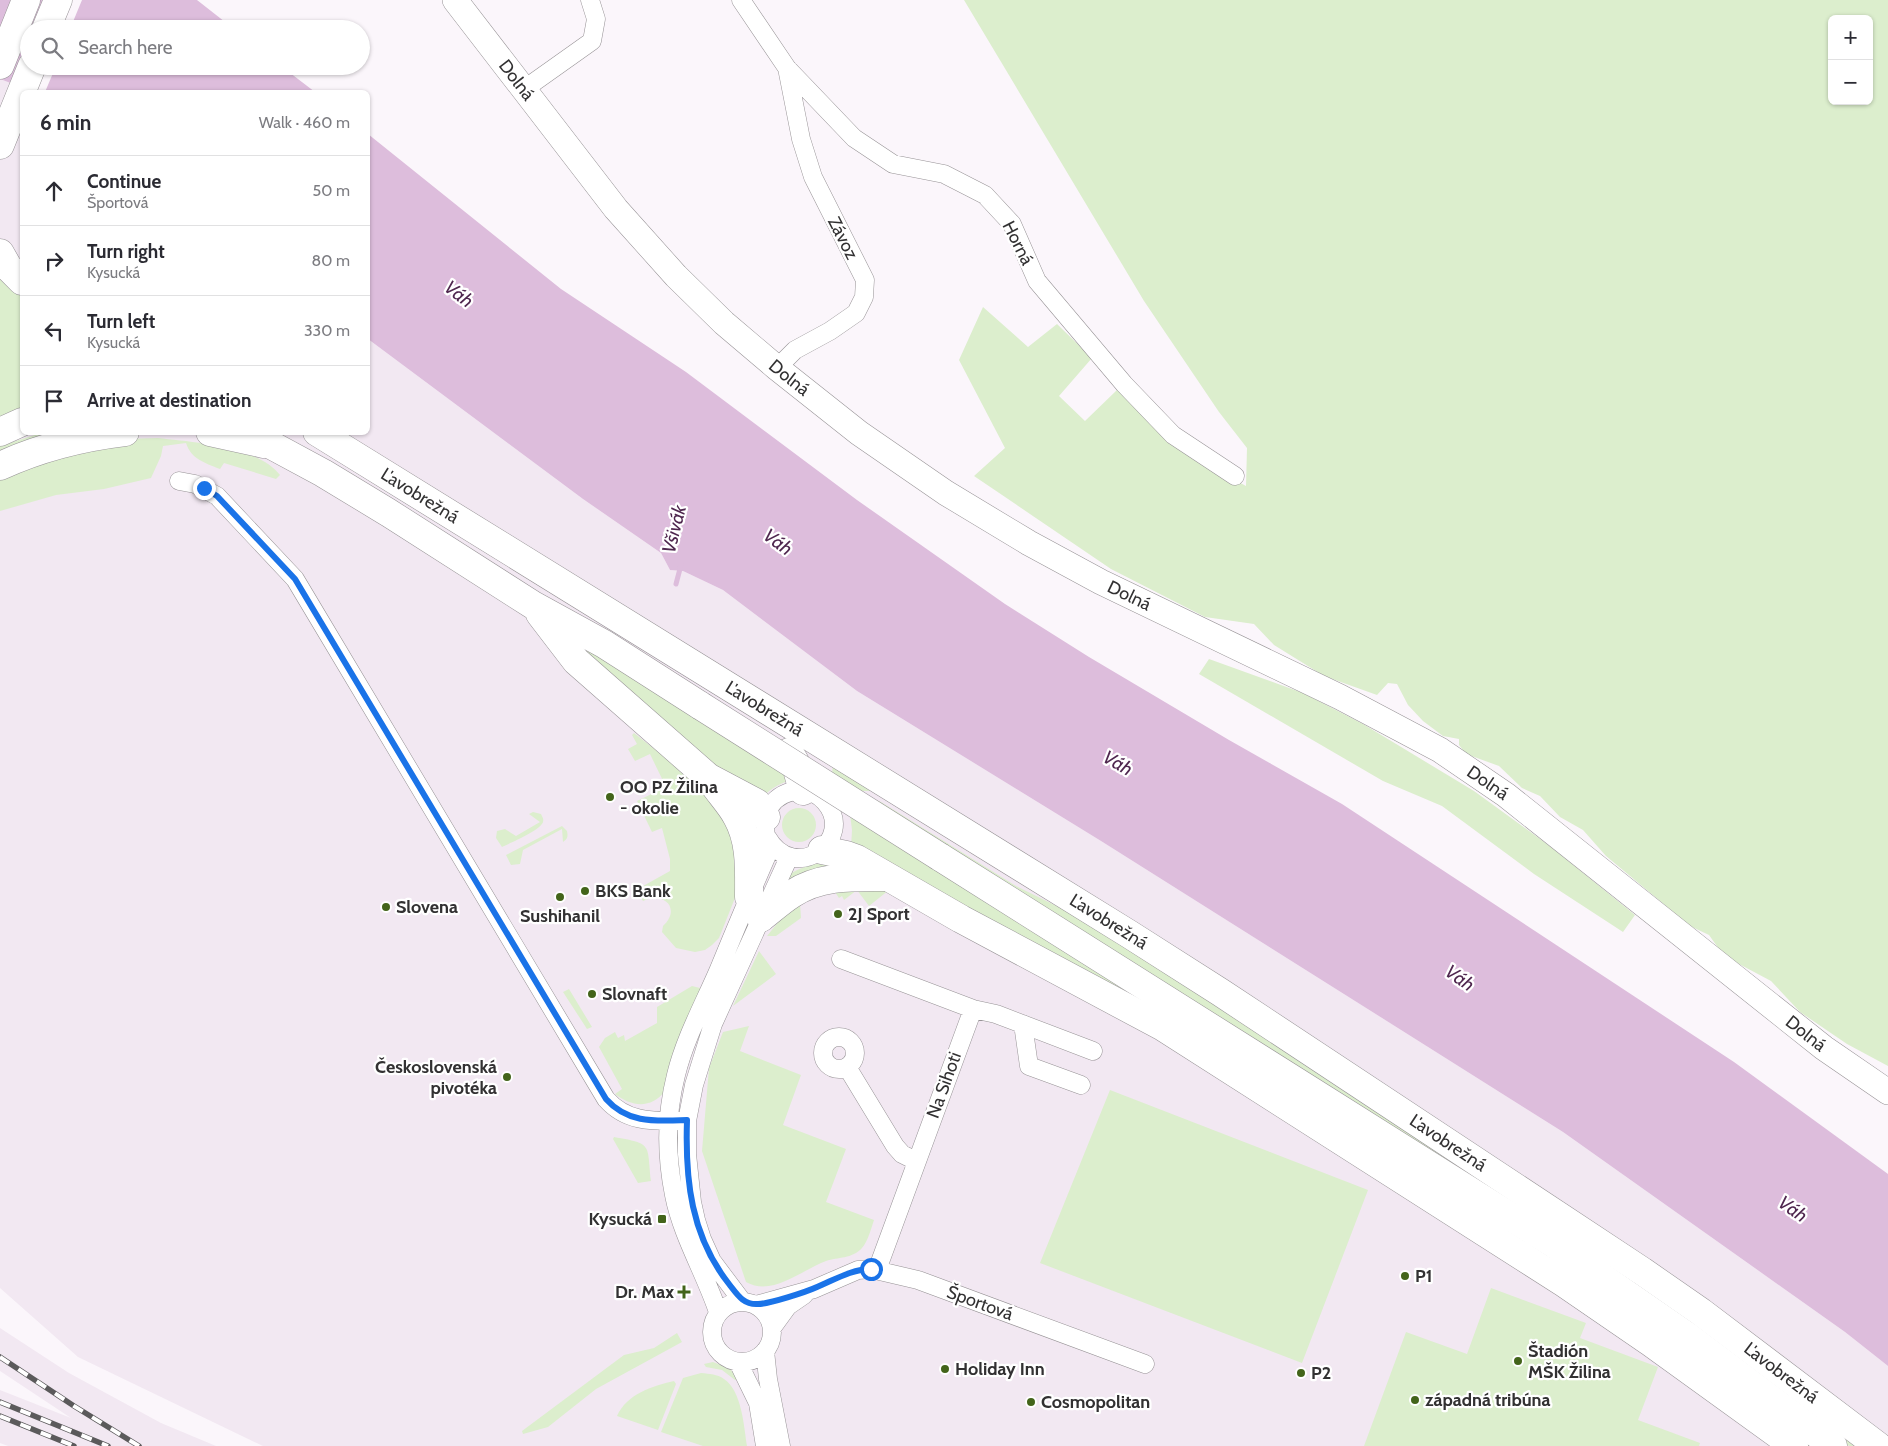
<!DOCTYPE html>
<meta charset="utf-8">
<style>
body{margin:0;font-family:Cabin,sans-serif;background:#f7f7f7;color:#2b2b33}
.controls{position:absolute;right:15px;top:15px;display:grid;overflow:hidden;border-radius:8px;box-shadow:0 1px 4px #0004}
.controls button{width:45px;height:45px;display:grid;place-items:center;padding:0;border:0;border-bottom:1px solid #e1e1e2;background:#fff;color:#2b2b33;font:25px sans-serif}
.stop{position:absolute;width:15px;height:15px;margin:-11px;border:4px solid #1a73e8;border-radius:50%;background:#fff}
.stop.end{background:#1a73e8;border-color:#fff;box-shadow:0 1px 5px #0008}
.list{margin:0;padding:0;list-style:none}
h2{display:flex;justify-content:space-between;align-items:center;height:65px;margin:0;padding:0 20px;font-size:21px}
h2 small{font-size:16px;font-weight:400;color:#7c7c81}
.list li{display:grid;grid-template-columns:32px 1fr auto;gap:15px;align-items:center;box-sizing:border-box;height:70px;padding:0 20px;border-top:1px solid #e1e1e2}
.list b{display:block;font-size:19px;white-space:nowrap}
.list p{margin:0;font-size:16px;white-space:nowrap;color:#7c7c81}
.list em{font-size:16px;font-style:normal;color:#7c7c81}
.icon{flex:none;width:28px;height:28px;fill:none;stroke:currentColor;stroke-width:2;stroke-linecap:round;stroke-linejoin:round}
.map{position:relative;flex:none;width:1888px;height:1446px;overflow:hidden}
.search{position:absolute;background:#fff;box-shadow:0 1px 4px #0004;left:20px;top:20px;width:350px;height:55px;display:flex;align-items:center;gap:12px;box-sizing:border-box;padding:0 18px;border-radius:28px;color:#7c7c81;font-size:19px}
.panel{position:absolute;background:#fff;box-shadow:0 1px 4px #0004;left:20px;top:90px;width:350px;height:345px;border-radius:8px}
.map>svg:first-child{display:block}
</style>
<div class="map">
<svg width="1888" height="1446" viewBox="0 0 1888 1446">
<rect width="100%" height="100%" fill="#fbf6fb"/>
<!-- built -->
<path fill="#f2e8f2" d="M0,79L34,92H22V432H368V339L583,499L661,553L670,570L683,571L723,590L857,691L1101,841L1563,1132L1845,1332L1888,1366V1446H263L78,1357L0,1288Z
M0,1328L69,1373L161,1423L216,1446H8L0,1443V1390L71,1418L0,1371Z"/>
<!-- green -->
<path fill="#dceecd" fill-rule="evenodd" d="M964,0H1888V1066L1847,1044L1800,1012L1771,981L1724,956L1709,935L1690,926L1606,856L1583,830L1560,817L1540,796L1522,788L1499,766L1466,754L1459,745V739L1443,736L1423,721L1408,705L1397,684L1388,683L1377,695L1324,676L1274,645L1254,624L1205,617L1111,569L974,476L1005,448L959,360L983,307L1028,347L1057,324L1092,358L1059,396L1085,421L1118,389L1189,455L1246,486L1247,448L1219,412L1144,301ZM1832,19H1869V101H1832Z
M0,272L22,294V413L0,422Z
M41,433H60L0,454V446Z
M158,438C192,442 258,446 280,475L276,479L224,463L220,469C205,463 191,459 186,443L163,446L161,456L151,478L104,489L56,495L0,511V476L124,439Z
M558,628L795,779C781,783 772,787 763,797L704,762Z
M1209,659L1303,693L1363,724L1474,791L1551,847L1635,915L1623,932L1534,874L1442,806L1383,781L1199,674Z
M634,733L662,755L666,753L713,797L737,833V893L719,938L712,945L705,950L695,952L676,948L662,932L663,926C682,908 663,891 643,901L636,890L670,871V859L662,828L652,832L637,801L666,787L650,754L635,761L628,749L637,744L632,735Z
M833,765L871,789L870,791H860L832,773Z
M871,798L881,802L1016,886L1091,923L1577,1238L1862,1446H1849L1796,1405Z
M782 825a17 17 0 1 1 34 0a17 17 0 1 1-34 0Z
M533,812L541,814C542,817 544,818 543,822C541,830 510,843 502,847L496,838L497,831L505,829L516,836L540,822L529,814Z
M850,814L1039,936L1042,932L1549,1254L1738,1386L1815,1446H1808L1679,1350L1618,1308L1180,1026L1117,988L851,848L852,830Z
M562,826L567,831C568,836 568,839 563,842L562,829L523,850L520,864L511,865L506,855Z
M842,861L807,878L782,881C797,865 821,862 842,861Z
M833,889L889,890L869,906L857,890L844,900L842,896L839,898Z
M800,903L801,918L776,936H767L783,916Z
M759,951L776,974L733,1006Z
M692,986L700,988L701,990L665,1091C651,1109 632,1107 615,1094L622,1089L599,1047L605,1038L615,1032L618,1038L624,1035L625,1041L657,1023V1007Z
M569,989L592,1027L587,1029L563,992Z
M749,1026L740,1051L801,1075L783,1125L846,1149L826,1202L874,1220C871,1229 868,1241 862,1248C852,1259 838,1257 826,1261C801,1270 773,1297 746,1282L702,1151L709,1068L723,1032Z
M1110,1090L1368,1190L1302,1363L1040,1263Z
M614,1137C653,1144 647,1143 651,1181L638,1183L613,1139Z
M1491,1288L1586,1323L1580,1338L1658,1367L1638,1420L1700,1443L1699,1446H1364L1406,1332L1467,1354Z
M677,1333L682,1342L596,1389L548,1427L523,1434L522,1431L624,1355L654,1348Z
M713,1362L729,1368L740,1380H735L722,1370L706,1367L704,1364Z
M701,1373C710,1374 717,1374 724,1379C742,1391 744,1427 747,1446H703L661,1432L683,1378Z
M674,1381L676,1384L658,1430L617,1416C627,1394 652,1386 674,1381Z"/>
<!-- water -->
<path fill="#ddbddc" d="M0,0H197L234,29H29V66H281L315,92H34L0,79Z
M368,134L561,289L686,372L857,500L1005,604L1089,657L1229,740L1342,804L1734,1062L1888,1174V1366L1845,1332L1563,1132L1101,841L857,691L723,590L683,571L670,570L661,553L583,499L368,339Z"/>
<!-- pier -->
<path fill="#fbf6fb" d="M44,0H82L70,29H32Z
M29,38V66H56L45,92H27L10,86Z"/>
<g fill="none" stroke-linecap="round" stroke-linejoin="round">
<!-- stream -->
<path stroke="#ddbddc" stroke-width="5" d="M676,584L681,565"/>
<defs>
<path id="street" d="M741,0L787,68L854,138L893,164L944,174L985,195L1012,224L1037,281L1124,384L1173,435L1235,476
M523,90L592,41L596,19L590,0
M777,368L795,350L830,331L856,313L864,297L865,280L813,177L801,139L787,68
M179,481L195,484L217,496L295,579L606,1099C628,1124 656,1121 687,1121
M841,959L973,1009L996,1014L1093,1051
M1023,1024L1029,1066L1081,1085
M823 1053a16 16 0 1 1 32 0a16 16 0 1 1-32 0Z
M847,1067L895,1146L902,1154L916,1161
M877,1270L973,1009
M742,1301L712,1261L702,1239L696,1220L692,1202L687,1154V1121L694,1085L713,1024L789,857
M712 1332a30 30 0 1 1 60 0a30 30 0 1 1-60 0Z
M756,1305L814,1289L858,1270L871,1269L918,1280L1145,1364
M718,1312C705,1273 682,1236 674,1195C666,1155 666,1114 676,1075C685,1038 704,1004 719,969C735,930 751,892 768,853C767,841 763,827 766,815C774,790 807,782 825,802C857,839 795,886 767,837
M772,1328L788,1306L804,1295
M765,1351L768,1379L781,1446
M738,1362L758,1403L765,1446"/>
<g id="secondary">
<path id="s1" d="M455,0L616,209L676,276L724,323L777,368L859,433L946,493L1029,543L1101,582L1340,697L1440,750L1506,795L1824,1048L1888,1092"/>
</g>
<g id="primary">
<path d="M46,29L58,0"/>
<path d="M0,65L26,0"/>
<path d="M0,145L32,66"/>
<path d="M0,253L8,267L22,281"/>
<path d="M0,432L22,422"/>
<path d="M210,432L264,444"/>
<path d="M247,432L323,473L389,513L533,605L604,644L701,706"/>
<path id="s2" d="M317,432L1129,934L1220,992L1642,1271L1701,1312L1878,1446"/>
<path d="M0,466C39,448 83,437 125,432"/>
<path d="M540,614L576,661L708,777L757,803L766,817"/>
<path d="M789,752L795,762L803,791"/>
<path d="M712,782C720,794 731,805 737,817C751,842 749,870 749,897"/>
<path d="M822,850L846,855L857,859L961,919L1163,1027L1564,1283L1650,1342L1794,1446"/>
<path d="M940,857L1554,1244L1687,1336L1833,1446"/>
<path d="M761,918C771,910 781,901 792,894C821,875 854,877 887,877"/>
</g>
</defs>
<!-- street casing -->
<use href="#street" stroke="#979396" stroke-width="19"/>
<!-- secondary casing -->
<use href="#secondary" stroke="#979396" stroke-width="26"/>
<!-- primary casing -->
<use href="#primary" stroke="#979396" stroke-width="29"/>
<!-- street -->
<use href="#street" stroke="#fff" stroke-width="18"/>
<!-- secondary -->
<use href="#secondary" stroke="#fff" stroke-width="25"/>
<!-- primary -->
<use href="#primary" stroke="#fff" stroke-width="28"/>
<defs>
<path id="rail" d="M0,1357L74,1406L139,1446
M0,1402L108,1446
M0,1416L74,1446"/>
</defs>
<!-- rail casing -->
<use href="#rail" stroke="#5b5a5b" stroke-width="5.5"/>
<!-- rail -->
<use href="#rail" stroke="#fff" stroke-width="4" stroke-dasharray="11" stroke-linecap="butt"/>
<defs>
<path id="primary-bridge" d="M701,706L940,857"/>
</defs>
<!-- primary-bridge casing -->
<use href="#primary-bridge" stroke="#979396" stroke-width="29" stroke-linecap="butt"/>
<!-- primary-bridge -->
<use href="#primary-bridge" stroke="#fff" stroke-width="28"/>
</g>
<g fill="none" stroke-linecap="round" stroke-linejoin="round">
<!-- route -->
<path stroke="#1a73e8" stroke-width="6" d="M204,488L217,496L295,579L606,1099C628,1124 656,1121 687,1120C685,1180 691,1236 729,1284C737,1294 743,1305 758,1304C769,1304 806,1292 817,1287C834,1280 852,1269 871,1269"/>
</g>
<!-- markers -->
<g fill="#43641a" stroke="#fff" stroke-width="2">
<circle cx="610" cy="797" r="5"/>
<circle cx="585" cy="891" r="5"/>
<circle cx="560" cy="897" r="5"/>
<circle cx="386" cy="907" r="5"/>
<circle cx="838" cy="914" r="5"/>
<circle cx="592" cy="994" r="5"/>
<circle cx="507" cy="1077" r="5"/>
<rect x="657" y="1214" width="10" height="10" rx="2.5"/>
<circle cx="1405" cy="1276" r="5"/>
<path d="M681.5 1284.5h5v5h5v5h-5v5h-5v-5h-5v-5h5z"/>
<circle cx="1518" cy="1361" r="5"/>
<circle cx="945" cy="1369" r="5"/>
<circle cx="1301" cy="1373" r="5"/>
<circle cx="1415" cy="1400" r="5"/>
<circle cx="1031" cy="1402" r="5"/>
</g>
<g text-anchor="middle" dominant-baseline="central" stroke-width="4.5" stroke-linejoin="round" paint-order="stroke">
<!-- street labels -->
<g font-size="18" fill="#323132" stroke="#fff">
<text stroke="none"><textPath href="#s1" startOffset="101">Dolná</textPath></text>
<text transform="translate(843 238) rotate(63)">Závoz</text>
<text transform="translate(1018 243) rotate(63)">Horná</text>
<text stroke="none"><textPath href="#s1" startOffset="506">Dolná</textPath></text>
<text stroke="none"><textPath href="#s2" startOffset="121">Ľavobrežná</textPath></text>
<text stroke="none"><textPath href="#s1" startOffset="911">Dolná</textPath></text>
<text stroke="none"><textPath href="#s2" startOffset="526">Ľavobrežná</textPath></text>
<text stroke="none"><textPath href="#s1" startOffset="1316">Dolná</textPath></text>
<text stroke="none"><textPath href="#s2" startOffset="931">Ľavobrežná</textPath></text>
<text stroke="none"><textPath href="#s1" startOffset="1721">Dolná</textPath></text>
<text transform="translate(944 1085) rotate(-70)">Na Sihoti</text>
<text stroke="none"><textPath href="#s2" startOffset="1336">Ľavobrežná</textPath></text>
<text transform="translate(980 1303) rotate(20)">Športová</text>
<text stroke="none"><textPath href="#s2" startOffset="1741">Ľavobrežná</textPath></text>
</g>
<!-- poi labels -->
<g font-size="18" font-weight="bold" fill="#323132" stroke="#fff" text-anchor="start">
<text x="620" y="787">OO PZ Žilina<tspan x="620" dy="21">- okolie</tspan></text>
<text x="595" y="891">BKS Bank</text>
<text x="396" y="907">Slovena</text>
<text x="848" y="914">2J Sport</text>
<text x="560" y="916" text-anchor="middle">Sushihanil</text>
<text x="602" y="994">Slovnaft</text>
<text x="497" y="1067" text-anchor="end">Československá<tspan x="497" dy="21">pivotéka</tspan></text>
<text x="652" y="1219" text-anchor="end">Kysucká</text>
<text x="1415" y="1276">P1</text>
<text x="674" y="1292" text-anchor="end">Dr. Max</text>
<text x="1528" y="1351">Štadión<tspan x="1528" dy="21">MŠK Žilina</tspan></text>
<text x="955" y="1369">Holiday Inn</text>
<text x="1311" y="1373">P2</text>
<text x="1425" y="1400">západná tribúna</text>
<text x="1041" y="1402">Cosmopolitan</text>
</g>
<!-- water labels -->
<g font-size="19" font-style="italic" fill="#4f274f" stroke="#fff">
<text transform="translate(459 294) rotate(38)">Váh</text>
<text transform="translate(674 529) rotate(-76)">Všivák</text>
<text transform="translate(778 542) rotate(36)">Váh</text>
<text transform="translate(1118 763) rotate(30)">Váh</text>
<text transform="translate(1460 978) rotate(35)">Váh</text>
<text transform="translate(1793 1209) rotate(35)">Váh</text>
</g>
</g>
</svg>
<div class="controls">
<button>+</button>
<button>−</button>
</div>
<div class="stop" style="left:871px;top:1269px"></div>
<div class="stop end" style="left:204px;top:488px"></div>
<div class="search"><svg class="icon" aria-label="search" viewBox="0 0 24 24"><circle cx="10" cy="10" r="6"/><path d="M15 15l6 6"/></svg>Search here</div>
<section class="panel">
<h2>6 min<small>Walk · 460 m</small></h2>
<ul class="list">
<li><svg class="icon" aria-label="ahead" viewBox="0 0 24 24"><path d="M12 20V5M6 11l6-6 6 6"/></svg><div><b>Continue</b><p>Športová</p></div><em>50 m</em></li>
<li><svg class="icon" aria-label="right" viewBox="0 0 24 24"><path d="M7 20v-9h11M14 6l5 5-5 5"/></svg><div><b>Turn right</b><p>Kysucká</p></div><em>80 m</em></li>
<li><svg class="icon" aria-label="left" viewBox="0 0 24 24"><path d="M17 20v-9H6M10 6l-5 5 5 5"/></svg><div><b>Turn left</b><p>Kysucká</p></div><em>330 m</em></li>
<li><svg class="icon" aria-label="arrive" viewBox="0 0 24 24"><path d="M6 21V4h12l-3 4 3 4H6"/></svg><div><b>Arrive at destination</b></div></li>
</ul>
</section>
</div>
